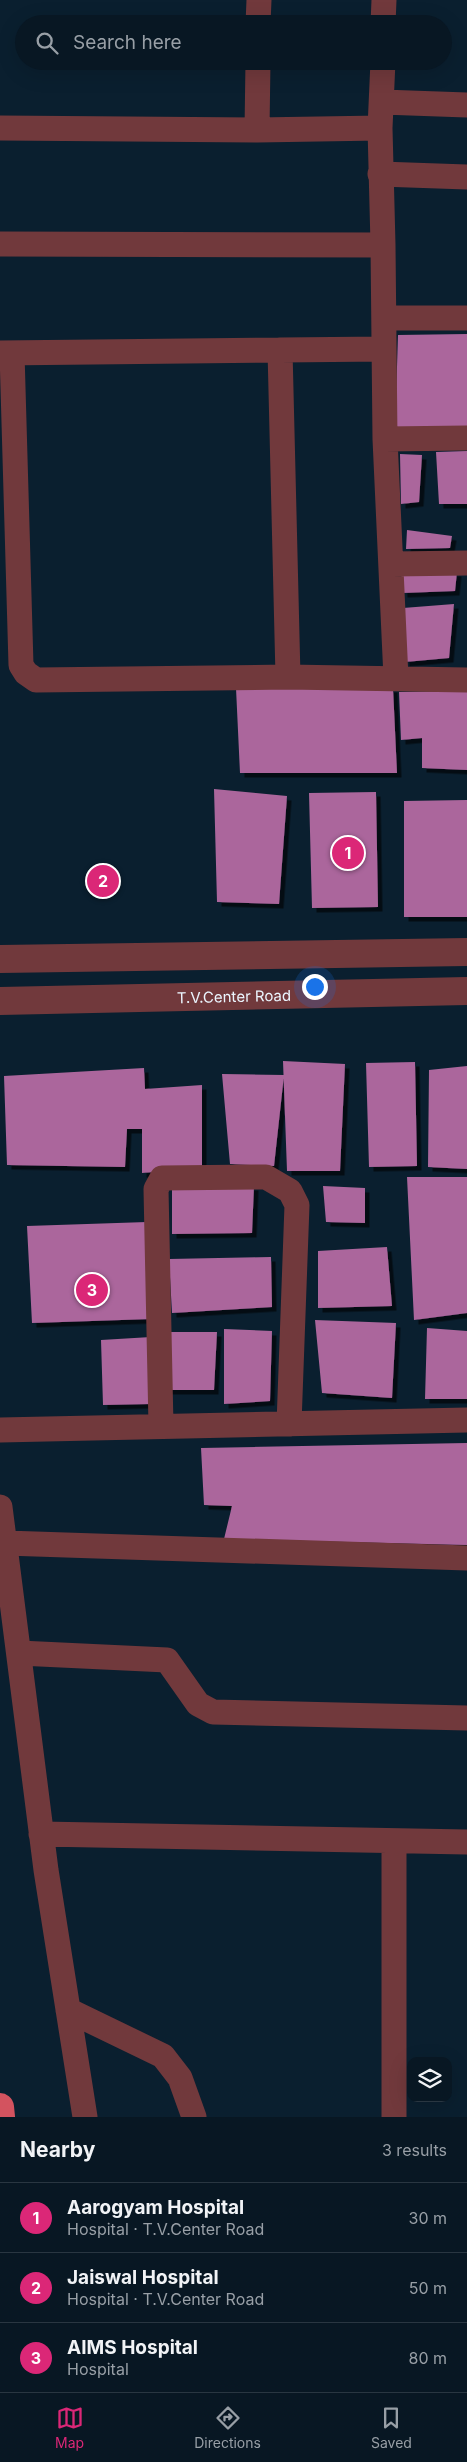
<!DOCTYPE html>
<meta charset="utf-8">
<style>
body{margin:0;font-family:Inter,sans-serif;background:#11202b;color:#f1f3f6}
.controls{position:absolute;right:15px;bottom:15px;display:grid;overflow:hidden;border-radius:10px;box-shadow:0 5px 20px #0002}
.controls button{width:45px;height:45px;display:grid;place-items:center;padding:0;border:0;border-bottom:1px solid #293641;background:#081723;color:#f1f3f6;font:25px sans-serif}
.you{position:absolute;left:314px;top:986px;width:18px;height:18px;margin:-12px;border:4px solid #fff;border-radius:50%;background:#1a73e8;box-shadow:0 0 0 8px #1a73e833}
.badge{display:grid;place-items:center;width:32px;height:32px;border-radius:50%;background:#db2777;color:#fff;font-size:16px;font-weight:700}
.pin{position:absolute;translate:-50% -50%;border:2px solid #fff;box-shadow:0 1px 5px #0006}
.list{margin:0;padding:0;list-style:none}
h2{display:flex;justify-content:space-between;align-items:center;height:65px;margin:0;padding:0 20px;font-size:21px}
h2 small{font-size:16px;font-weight:400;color:#989fa6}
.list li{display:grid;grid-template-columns:32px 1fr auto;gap:15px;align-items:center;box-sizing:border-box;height:70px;padding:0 20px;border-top:1px solid #293641}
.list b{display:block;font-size:19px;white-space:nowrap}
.list p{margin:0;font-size:16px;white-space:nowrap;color:#989fa6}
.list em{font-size:16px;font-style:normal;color:#989fa6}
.icon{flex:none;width:28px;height:28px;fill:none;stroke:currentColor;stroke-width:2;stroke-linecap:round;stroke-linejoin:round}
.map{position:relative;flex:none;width:467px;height:2117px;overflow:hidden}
.search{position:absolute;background:#081723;box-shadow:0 5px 20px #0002;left:15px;right:15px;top:15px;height:55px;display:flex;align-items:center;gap:12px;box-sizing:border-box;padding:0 18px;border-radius:28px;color:#989fa6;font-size:19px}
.sheet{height:275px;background:#081723}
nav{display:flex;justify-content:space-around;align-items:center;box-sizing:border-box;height:70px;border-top:1px solid #293641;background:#081723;font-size:14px;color:#989fa6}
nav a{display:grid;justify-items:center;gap:2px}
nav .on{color:#db2777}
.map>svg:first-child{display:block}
</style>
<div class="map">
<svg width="467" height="2117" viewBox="0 0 467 2117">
<defs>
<filter id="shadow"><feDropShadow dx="4.5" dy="4.5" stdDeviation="0" flood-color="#0009"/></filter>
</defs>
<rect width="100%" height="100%" fill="#0a1f2f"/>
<!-- building -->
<path fill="#ab669c" filter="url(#shadow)" d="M467,334V429L395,430L398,335Z
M467,451V504H439L436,452Z
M400,454L422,455L419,502L401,504Z
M407,530L452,536L450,548L406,549Z
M401,571L457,572L455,591L403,593Z
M454,604L449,658L405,662L403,608Z
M236,688H393L397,773H240Z
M467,691V770L422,768V738L401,740L399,692Z
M214,789L287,796L279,904L217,902Z
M376,792L378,907L312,908L309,793Z
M467,800V917H404V801Z
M283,1061L345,1064L340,1171H287Z
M415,1062L417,1166L369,1167L366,1063Z
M467,1066V1169L428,1167L429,1070Z
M144,1068L145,1089L202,1085V1168L142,1173V1129H127L125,1167L7,1165L4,1076Z
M222,1074L284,1075L274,1166L230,1164Z
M407,1177H467V1313L414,1320Z
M254,1186L252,1233L172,1234V1187Z
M323,1186L365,1188V1223L326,1222Z
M147,1222L151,1319L32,1323L27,1226Z
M387,1247L392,1306L318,1308V1251Z
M271,1257L272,1307L172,1313L169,1259Z
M315,1320L396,1323L392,1398L322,1393Z
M427,1328L467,1331V1399H425Z
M224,1329L272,1331L270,1401L224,1404Z
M166,1332H217L214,1390H166Z
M151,1337L150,1404L103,1405L101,1340Z
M467,1443V1545L224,1539L232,1506L204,1505L201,1448Z"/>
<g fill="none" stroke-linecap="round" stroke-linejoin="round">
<!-- minor -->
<path stroke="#71393c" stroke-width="25" d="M258,24L259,0
M383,24L384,0
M383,61L380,128L383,245L385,439L396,678
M382,102L467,105
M0,128L257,130L380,128
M257,130L258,61
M380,174L467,177
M0,244L383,245
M384,318H467
M280,350L288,677
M0,353L384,349
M12,353L21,665L26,673L36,680L288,677L467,680
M385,439L467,438
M392,564L467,563
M161,1426L156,1189L162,1178L266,1177L290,1191L297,1205L289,1424
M0,1430L467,1420
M0,1507L46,1870L85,2117
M5,1543L467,1558
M19,1653L167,1660L198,1704L213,1712L467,1718
M41,1834L467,1842
M68,2010L163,2056L180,2078L194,2117
M394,2117V1842"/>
<!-- tertiary -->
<g stroke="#71393c" stroke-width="28">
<path d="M0,959L467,952"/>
<path id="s1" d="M0,1001L467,991"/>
</g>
<!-- trunk -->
<path stroke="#d3535f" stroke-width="28" d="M0,2107L1,2117"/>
</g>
<g text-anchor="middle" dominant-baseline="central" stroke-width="4" stroke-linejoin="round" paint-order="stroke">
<!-- street labels -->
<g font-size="15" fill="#ebf5fe" stroke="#021524">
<text stroke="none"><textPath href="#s1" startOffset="234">T.V.Center Road</textPath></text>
</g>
</g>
</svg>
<div class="controls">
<button><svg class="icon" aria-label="layers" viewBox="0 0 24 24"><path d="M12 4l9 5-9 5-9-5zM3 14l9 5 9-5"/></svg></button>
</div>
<div class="you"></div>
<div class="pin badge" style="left:348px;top:853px">1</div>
<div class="pin badge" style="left:103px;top:881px">2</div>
<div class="pin badge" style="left:92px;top:1290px">3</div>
<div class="search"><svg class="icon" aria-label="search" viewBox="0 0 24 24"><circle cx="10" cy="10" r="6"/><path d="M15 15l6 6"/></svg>Search here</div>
</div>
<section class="sheet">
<h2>Nearby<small>3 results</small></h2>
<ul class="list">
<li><span class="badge">1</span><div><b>Aarogyam Hospital</b><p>Hospital · T.V.Center Road</p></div><em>30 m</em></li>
<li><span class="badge">2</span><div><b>Jaiswal Hospital</b><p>Hospital · T.V.Center Road</p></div><em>50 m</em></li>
<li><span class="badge">3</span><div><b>AIMS Hospital</b><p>Hospital</p></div><em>80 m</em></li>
</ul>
</section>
<nav>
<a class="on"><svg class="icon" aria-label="map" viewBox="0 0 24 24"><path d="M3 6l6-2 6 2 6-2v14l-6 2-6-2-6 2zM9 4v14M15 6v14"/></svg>Map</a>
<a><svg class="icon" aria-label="directions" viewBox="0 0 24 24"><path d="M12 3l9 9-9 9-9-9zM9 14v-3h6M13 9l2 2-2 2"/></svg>Directions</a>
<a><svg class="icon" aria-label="saved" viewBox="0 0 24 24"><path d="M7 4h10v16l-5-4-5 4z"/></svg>Saved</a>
</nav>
